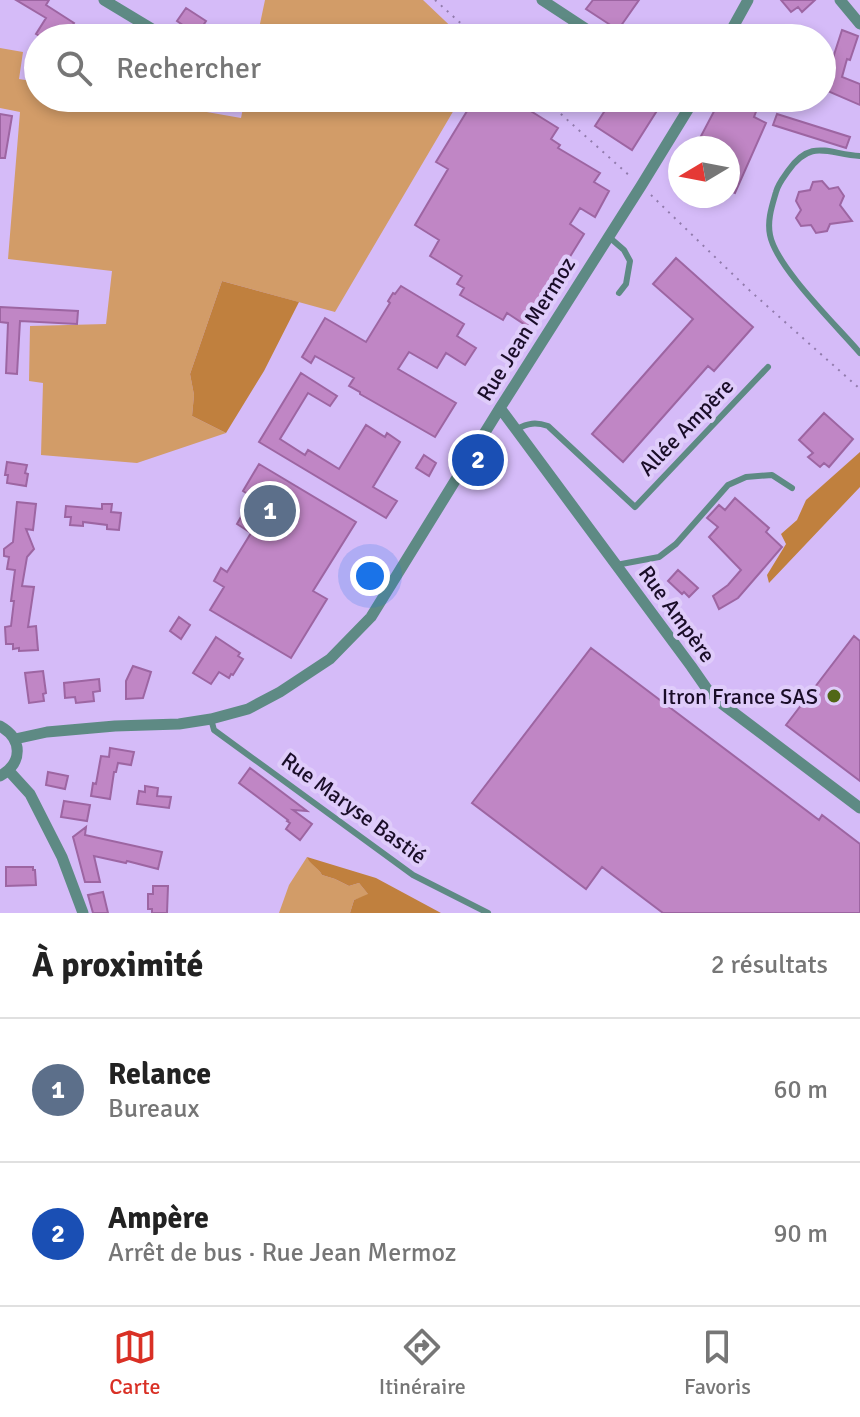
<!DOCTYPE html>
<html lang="fr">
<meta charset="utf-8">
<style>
body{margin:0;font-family:Signika,sans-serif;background:#f2f2f2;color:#222}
.compass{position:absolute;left:668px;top:136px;width:72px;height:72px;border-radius:50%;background:#fff;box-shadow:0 4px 12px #0003;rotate:260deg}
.you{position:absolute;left:370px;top:576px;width:28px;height:28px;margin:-20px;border:6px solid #fff;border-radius:50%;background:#1a73e8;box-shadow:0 0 0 12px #1a73e833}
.badge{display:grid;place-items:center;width:52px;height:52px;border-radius:50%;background:#d93025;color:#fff;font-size:26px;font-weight:700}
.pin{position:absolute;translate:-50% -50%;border:4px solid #fff;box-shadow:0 2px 8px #0006}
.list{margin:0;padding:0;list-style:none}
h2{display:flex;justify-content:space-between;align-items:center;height:104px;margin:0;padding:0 32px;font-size:34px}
h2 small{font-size:26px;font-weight:400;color:#767676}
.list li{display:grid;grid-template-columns:52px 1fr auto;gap:24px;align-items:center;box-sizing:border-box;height:144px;padding:0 32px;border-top:2px solid #e0e0e0}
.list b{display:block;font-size:30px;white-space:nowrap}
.list p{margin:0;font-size:26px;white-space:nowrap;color:#767676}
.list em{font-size:26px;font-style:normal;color:#767676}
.icon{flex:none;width:44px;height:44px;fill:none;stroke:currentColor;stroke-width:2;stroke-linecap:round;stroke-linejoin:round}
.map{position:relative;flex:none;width:860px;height:913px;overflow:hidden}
.search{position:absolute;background:#fff;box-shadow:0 4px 12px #0003;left:24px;right:24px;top:24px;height:88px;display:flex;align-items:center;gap:20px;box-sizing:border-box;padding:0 28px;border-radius:44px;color:#767676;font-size:30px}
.sheet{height:392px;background:#fff}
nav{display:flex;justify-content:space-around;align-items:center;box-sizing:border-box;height:112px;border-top:2px solid #e0e0e0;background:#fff;font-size:22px;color:#767676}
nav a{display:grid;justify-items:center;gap:4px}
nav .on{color:#d93025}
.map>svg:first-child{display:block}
</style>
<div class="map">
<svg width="860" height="913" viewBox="0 0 860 913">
<rect width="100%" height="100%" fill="#d5bbf8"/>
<!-- green -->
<path fill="#d29c68" d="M265,0H423L463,38H257Z
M0,48L23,52L19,79L38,82V98H127L241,118L245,98H461L335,312L222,281L190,374L194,395L192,416L226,433L137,463L41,455L43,383L29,381L30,326L106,324L112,271L8,259L20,112L0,108Z
M307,857C311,865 318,867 322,875L335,879L349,886L359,883L369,895L354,900L350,913H279L289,885Z"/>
<!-- forest -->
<path fill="#c0803e" d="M222,281L299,302L264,371L226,433L192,416L194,395L190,374Z
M860,452V487L769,583L767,575L786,544L781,534L797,520L806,500Z
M307,857L376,878L441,913H350L354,900L368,894L359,883L349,886L335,879L322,875C318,867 310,865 307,857Z"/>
<!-- building -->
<path fill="#c086c5" stroke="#9d65a2" stroke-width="2" d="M16,0H49L46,5L74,23L64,38H43L36,34L46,18Z
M593,0H639L618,30L586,9Z
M781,0H815L802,12L798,7L791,12Z
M186,8L206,21L197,35L177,21Z
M842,30L858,36L850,60L847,59L842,77L860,84V105L823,89Z
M475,98H526L521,105L558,128L551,139L560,145L558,148L600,173L594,182L609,191L595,217L580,208L570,224L584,234L527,326L507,313L503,320L460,295L464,288L457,284L462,276L430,256L439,240L415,225L448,169L436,162Z
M613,98H665L632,150L595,126Z
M721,98H736L757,109L754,117L766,123L735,193L728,190V148H721L700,138Z
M0,114L12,116L5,158H0Z
M777,114L850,137L846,148L773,125Z
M822,181L829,189L838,187L844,196L840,205L852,221L830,224L827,231L816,233L811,225L801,226L796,218L801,210L796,201L799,192L810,190L813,182Z
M676,258L753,327L714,371L708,366L623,462L592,434L693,319L653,284Z
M401,286L464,324L457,336L476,348L465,365L446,353L437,368L409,352L398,369L456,403L435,437L360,394V392L349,386L354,378L315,356L311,363L302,357L325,318L366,342L390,303L388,301L393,293L395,294Z
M0,307L78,311L77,324L20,321L17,374L6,373L8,323L0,322Z
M301,373L337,396L330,406L308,393L280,439L305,455L308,450L339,469L366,425L385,437L387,433L400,442L373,487L397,501L386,518L259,442Z
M824,413L853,439L829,467L824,463L820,467L808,457L813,453L799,440Z
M424,455L436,463L429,476L416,468Z
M7,462L27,465L25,473L28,474L26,486L7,483L8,475H5Z
M259,464L356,522L313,591L327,599L291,658L210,610L224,587L214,581L221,568L227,572L251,533L237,524L252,497L243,491Z
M735,498L769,528L766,532L782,547L738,598L719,609L713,596L728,585L741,570L709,537L718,527L707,518L719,505L725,510Z
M17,502L36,504L33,530L26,529L34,549L27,557L22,586L34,587L28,627L36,626L38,650L19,651V648L13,649V644H6L5,627L11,626L14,601H11L15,570L7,569L9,557L4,556V549L13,542Z
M102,504H112L111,512L121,513L119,530L107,529V525L83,522V526L70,525L71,517H65L66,506L102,509Z
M678,570L698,588L689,597L684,592L682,594L668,581Z
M179,617L190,625L181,639L170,631Z
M854,636L860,641V781L786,725Z
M216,637L240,653L238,656L243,659L233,675L231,674L229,678L219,672L211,684L193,673Z
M591,648L819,820L822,815L860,844V913H663L602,867L586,889L472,803Z
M133,666L151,672L143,698L126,699V681Z
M43,671L46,693L43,694L44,701L29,703L25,673Z
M99,679L100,691L93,692L94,701L76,703L75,697L65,698L64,683Z
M110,748L134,752L131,765L118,763L116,772H114L110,799L91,796L93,783L96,784L101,756L109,757Z
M250,768L307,811L293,810L312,824L300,840L286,829L290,823L287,821L288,820L239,783Z
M48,772L68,776L65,789L46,785Z
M145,786L158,788L157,796L171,797L169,808L137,804L139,791L145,792Z
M64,801L90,805L87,821L61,817Z
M86,827L85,835L162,852L158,869L127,861L126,863L94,856L100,882H85L73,837Z
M6,867H33V870H35L36,885L6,886Z
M153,886H168L167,913H152V909H148V894H153Z
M103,892L108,913H93L88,895Z"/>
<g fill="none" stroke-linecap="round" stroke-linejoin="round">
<!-- path -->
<path stroke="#917bac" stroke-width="2" stroke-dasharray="2 6" stroke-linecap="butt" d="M435,0L477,38
M543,98L631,177
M651,195L748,289L860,389"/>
<!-- service -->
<path stroke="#5e8a84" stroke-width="6" d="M860,156C828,154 811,138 788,171C783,178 778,184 776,192C772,206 767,220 770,235C776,267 837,326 860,353
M609,237L624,250L630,261L626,284L619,293
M517,429C528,423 536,422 548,426L635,507L768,367
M616,565L659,557L676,544L728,485L746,477L772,475L792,488
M211,719L214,730L413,875L488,913"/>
<!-- minor -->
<path stroke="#5e8a84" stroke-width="11" d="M104,0L167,38
M542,0L600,38
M840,0L860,24
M727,38L748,0
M500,408L691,666L707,689L721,703L860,808
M0,726C23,739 23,763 0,776
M15,739L47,732L115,726L179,724L211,719L248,709L280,692L330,659L371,617L500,408L641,186L695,98
M9,771L30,794L62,857L83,913"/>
</g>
<!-- markers -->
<circle fill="#516716" stroke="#dfccfa" stroke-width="3" cx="834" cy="696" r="8"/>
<g text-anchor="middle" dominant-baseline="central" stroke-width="8" stroke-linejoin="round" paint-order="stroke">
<!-- street labels -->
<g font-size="22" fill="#1a0d28" stroke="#dfccfa">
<text transform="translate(526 329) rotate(-58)">Rue Jean Mermoz</text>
<text transform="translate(686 427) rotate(-46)">Allée Ampère</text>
<text transform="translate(677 614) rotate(54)">Rue Ampère</text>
<text transform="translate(354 808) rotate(36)">Rue Maryse Bastié</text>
</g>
<!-- poi labels -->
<g font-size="22" fill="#1a0d28" stroke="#dfccfa" text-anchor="end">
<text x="818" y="696">Itron France SAS</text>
</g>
</g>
</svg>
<svg class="compass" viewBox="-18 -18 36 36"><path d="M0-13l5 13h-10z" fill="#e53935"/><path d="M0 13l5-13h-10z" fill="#767676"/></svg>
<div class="you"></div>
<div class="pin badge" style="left:270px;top:511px;background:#5c6f8a">1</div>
<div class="pin badge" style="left:478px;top:460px;background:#1a4fb4">2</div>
<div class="search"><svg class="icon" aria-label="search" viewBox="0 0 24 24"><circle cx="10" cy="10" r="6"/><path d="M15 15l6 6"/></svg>Rechercher</div>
</div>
<section class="sheet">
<h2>À proximité<small>2 résultats</small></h2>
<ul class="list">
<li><span class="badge" style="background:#5c6f8a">1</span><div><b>Relance</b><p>Bureaux</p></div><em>60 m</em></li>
<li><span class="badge" style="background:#1a4fb4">2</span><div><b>Ampère</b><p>Arrêt de bus · Rue Jean Mermoz</p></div><em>90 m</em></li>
</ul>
</section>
<nav>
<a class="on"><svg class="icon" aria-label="map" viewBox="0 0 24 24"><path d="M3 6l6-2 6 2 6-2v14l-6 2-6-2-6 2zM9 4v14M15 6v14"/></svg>Carte</a>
<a><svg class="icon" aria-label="directions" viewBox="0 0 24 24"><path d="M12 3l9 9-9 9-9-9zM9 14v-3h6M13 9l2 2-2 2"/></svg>Itinéraire</a>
<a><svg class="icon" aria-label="saved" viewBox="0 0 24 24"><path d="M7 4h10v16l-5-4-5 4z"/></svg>Favoris</a>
</nav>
